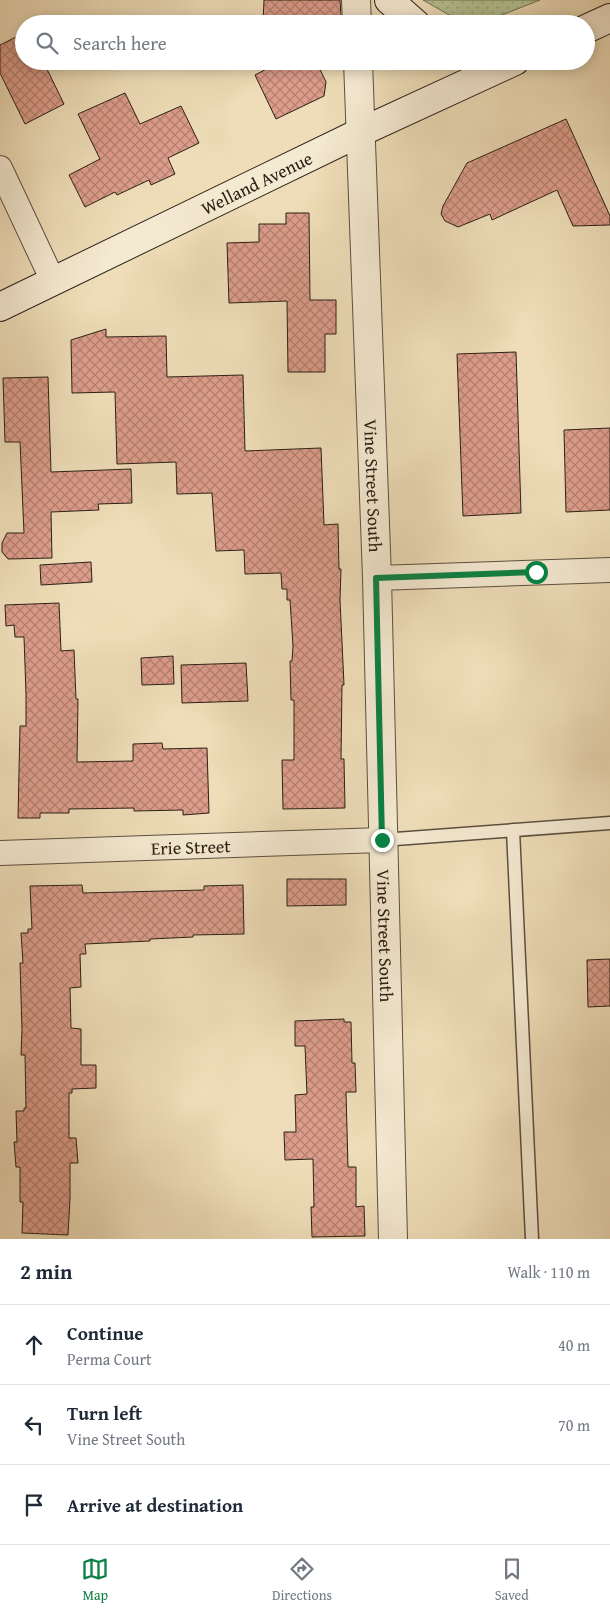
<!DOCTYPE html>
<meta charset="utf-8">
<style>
body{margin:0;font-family:"Gentium Book Plus",serif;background:#f2f2f3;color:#1f2937}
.stop{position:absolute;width:15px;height:15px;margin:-11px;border:4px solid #0b8043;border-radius:50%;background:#fff}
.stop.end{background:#0b8043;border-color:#fff;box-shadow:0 1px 5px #0008}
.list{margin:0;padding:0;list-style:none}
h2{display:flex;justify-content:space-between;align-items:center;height:65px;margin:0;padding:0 20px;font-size:21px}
h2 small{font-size:16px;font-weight:400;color:#747a83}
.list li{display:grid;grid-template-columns:32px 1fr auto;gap:15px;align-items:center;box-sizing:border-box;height:80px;padding:0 20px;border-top:1px solid #e0e1e3}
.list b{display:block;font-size:19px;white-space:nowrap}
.list p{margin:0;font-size:16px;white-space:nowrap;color:#747a83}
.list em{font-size:16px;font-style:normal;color:#747a83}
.icon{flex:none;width:28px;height:28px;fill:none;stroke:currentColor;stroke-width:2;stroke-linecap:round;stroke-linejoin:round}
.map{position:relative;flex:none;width:610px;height:1239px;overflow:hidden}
.search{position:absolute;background:#fff;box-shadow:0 2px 12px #0003;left:15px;right:15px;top:15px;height:55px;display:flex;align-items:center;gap:12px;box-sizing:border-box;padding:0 18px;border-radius:28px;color:#747a83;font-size:19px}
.sheet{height:305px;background:#fff}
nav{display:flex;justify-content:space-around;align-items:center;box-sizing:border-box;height:70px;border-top:1px solid #e0e1e3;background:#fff;font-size:14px;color:#747a83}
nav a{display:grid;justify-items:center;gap:2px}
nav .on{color:#0b8043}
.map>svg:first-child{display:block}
</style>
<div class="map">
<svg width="610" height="1239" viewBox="0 0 610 1239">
<defs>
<pattern id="grass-dots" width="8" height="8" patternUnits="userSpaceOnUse" patternTransform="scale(1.25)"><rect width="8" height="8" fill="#b4c292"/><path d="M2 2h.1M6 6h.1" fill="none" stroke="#9ba67d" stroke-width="1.8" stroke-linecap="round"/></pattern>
<pattern id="building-cross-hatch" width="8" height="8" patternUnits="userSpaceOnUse" patternTransform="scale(1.25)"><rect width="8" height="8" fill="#dd9d8b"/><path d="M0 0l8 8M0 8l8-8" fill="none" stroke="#b38070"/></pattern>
</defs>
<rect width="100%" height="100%" fill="#eeddb8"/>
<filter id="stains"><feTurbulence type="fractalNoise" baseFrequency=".004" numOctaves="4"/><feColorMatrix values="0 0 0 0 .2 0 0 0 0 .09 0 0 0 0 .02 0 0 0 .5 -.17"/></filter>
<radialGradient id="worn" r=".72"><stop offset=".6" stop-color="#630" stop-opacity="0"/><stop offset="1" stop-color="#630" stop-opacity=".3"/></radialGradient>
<!-- grass -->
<path fill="url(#grass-dots)" stroke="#707154" d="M423,0H540L479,24H465Z"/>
<!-- building -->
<path fill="url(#building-cross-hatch)" stroke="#2b2015" d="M264,0H340L341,16L263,22Z
M24,33V61H43L64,104L25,124L0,73V45Z
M282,61H316L326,82L324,96L276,119L255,75Z
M125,93L140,124L181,106L199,143L168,158L175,174L151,185L149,180L117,195L115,192L85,207L69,175L100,159L78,114Z
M566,119L610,216V225L573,226L557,190L492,220L490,214L458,227L445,221L441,214L443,206L467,163Z
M286,213H309L310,300H336V334H325V372H288L287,301L229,303L227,243L259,242V224H286Z
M106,329V337L166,336L167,377L243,375L245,451L321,448L324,525L338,524L339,569H341L340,600L344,685H342L341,759H344L345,808L283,809L282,760H294V700H291L290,661H292L293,646L290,600H287V589H282L281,573L245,574L244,550L216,551L212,493L177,494L176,462L117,464L115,392L72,393L71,340Z
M516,352L521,513L463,516L457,354Z
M48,377L51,472L131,469L132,503L98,504L99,510L51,512L52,558L8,559L2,552V543L7,533H24L20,442H5L3,378Z
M610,428V510L566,512L564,430Z
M91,562L92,582L41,585L40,565Z
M59,603L61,651L74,650L76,699H78L77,762L133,761V744L162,743L163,749L207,748L209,813L183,815V810L134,811V808L69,809V813H40V818H18L20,726H26V694L24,637H15L14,625L6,626L5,605Z
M173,656L174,684L142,685L141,658Z
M246,663L248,701L182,703L181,665Z
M287,879H346V905L287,906Z
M82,885L83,893L204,890V886L243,885L244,934L193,935V937L150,939V941L85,944L86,954H80L81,987L70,988L71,1028L81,1029V1065H96V1088L72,1089V1093H69V1138H76L78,1163H70V1198L68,1235L22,1233L23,1202H20V1167H16L14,1142H17L16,1111H24V1108H26L25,1055H21L22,1030L20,963H23L21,933H28V929H32L30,886Z
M610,959V1006L588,1007L587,960Z
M344,1019V1022H351L352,1063H355L356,1092H346L348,1167H356V1207L364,1206L365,1236L312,1237L311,1207H314L313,1159L285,1160L284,1132H296L295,1095L307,1094L305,1046H295V1021Z"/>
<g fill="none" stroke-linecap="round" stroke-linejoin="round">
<defs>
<path id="service" d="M513,830L532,1239
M382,840L610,823"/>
<g id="minor">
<path d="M0,168L53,281"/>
<path d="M377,578L610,570"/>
<path id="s1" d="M0,853L382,840"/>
</g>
<g id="tertiary">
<path d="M356,0L357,24"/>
<path id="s2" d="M358,61L377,578L393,1239"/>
</g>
<g id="secondary">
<path d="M389,0L416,24"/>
<path d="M586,29L610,18"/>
<path id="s3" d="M0,307L361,132L515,61"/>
</g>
</defs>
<!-- service casing -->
<use href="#service" stroke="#5c4f3e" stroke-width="15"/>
<!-- minor casing -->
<use href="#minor" stroke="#5c4f3e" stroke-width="26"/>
<!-- tertiary casing -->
<use href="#tertiary" stroke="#5c4f3e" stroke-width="30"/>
<!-- secondary casing -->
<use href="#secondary" stroke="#2b2015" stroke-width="30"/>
<!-- service -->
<use href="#service" stroke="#f4e9d1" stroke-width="12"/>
<!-- minor -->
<use href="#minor" stroke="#f4e9d1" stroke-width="24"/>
<!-- tertiary -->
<use href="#tertiary" stroke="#f4e9d1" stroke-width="28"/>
<!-- secondary -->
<use href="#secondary" stroke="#f4e9d1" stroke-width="28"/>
</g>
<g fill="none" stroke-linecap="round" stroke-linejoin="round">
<!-- route -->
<path stroke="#0b8043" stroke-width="6" d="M382,840L376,578L536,572"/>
</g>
<g text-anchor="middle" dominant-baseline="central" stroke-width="4.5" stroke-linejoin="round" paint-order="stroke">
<!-- street labels -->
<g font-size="18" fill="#2b2015" stroke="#f4e9d1">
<text stroke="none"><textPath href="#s3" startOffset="285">Welland Avenue</textPath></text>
<text stroke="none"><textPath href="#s2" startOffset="425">Vine Street South</textPath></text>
<text stroke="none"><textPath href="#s1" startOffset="191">Erie Street</textPath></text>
<text stroke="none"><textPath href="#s2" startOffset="875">Vine Street South</textPath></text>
</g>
</g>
<rect width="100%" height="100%" filter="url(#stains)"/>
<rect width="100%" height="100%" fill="url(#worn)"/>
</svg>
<div class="stop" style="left:536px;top:572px"></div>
<div class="stop end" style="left:382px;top:840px"></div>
<div class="search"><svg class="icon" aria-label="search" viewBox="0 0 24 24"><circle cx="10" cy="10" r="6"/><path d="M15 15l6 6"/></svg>Search here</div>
</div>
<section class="sheet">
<h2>2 min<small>Walk · 110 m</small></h2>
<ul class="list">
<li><svg class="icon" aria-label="ahead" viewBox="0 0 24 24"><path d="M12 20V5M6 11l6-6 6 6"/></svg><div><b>Continue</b><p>Perma Court</p></div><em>40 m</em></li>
<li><svg class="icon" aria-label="left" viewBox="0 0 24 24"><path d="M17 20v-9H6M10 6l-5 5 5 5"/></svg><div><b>Turn left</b><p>Vine Street South</p></div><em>70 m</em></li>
<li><svg class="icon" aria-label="arrive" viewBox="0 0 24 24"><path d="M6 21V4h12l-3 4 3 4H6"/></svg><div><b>Arrive at destination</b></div></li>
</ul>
</section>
<nav>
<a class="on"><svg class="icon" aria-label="map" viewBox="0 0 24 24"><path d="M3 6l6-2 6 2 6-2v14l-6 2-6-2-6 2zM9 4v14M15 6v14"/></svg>Map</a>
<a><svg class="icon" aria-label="directions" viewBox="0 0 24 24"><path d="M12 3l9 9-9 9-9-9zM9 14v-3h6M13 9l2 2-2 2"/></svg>Directions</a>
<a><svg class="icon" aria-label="saved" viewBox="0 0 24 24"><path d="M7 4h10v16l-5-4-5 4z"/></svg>Saved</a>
</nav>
